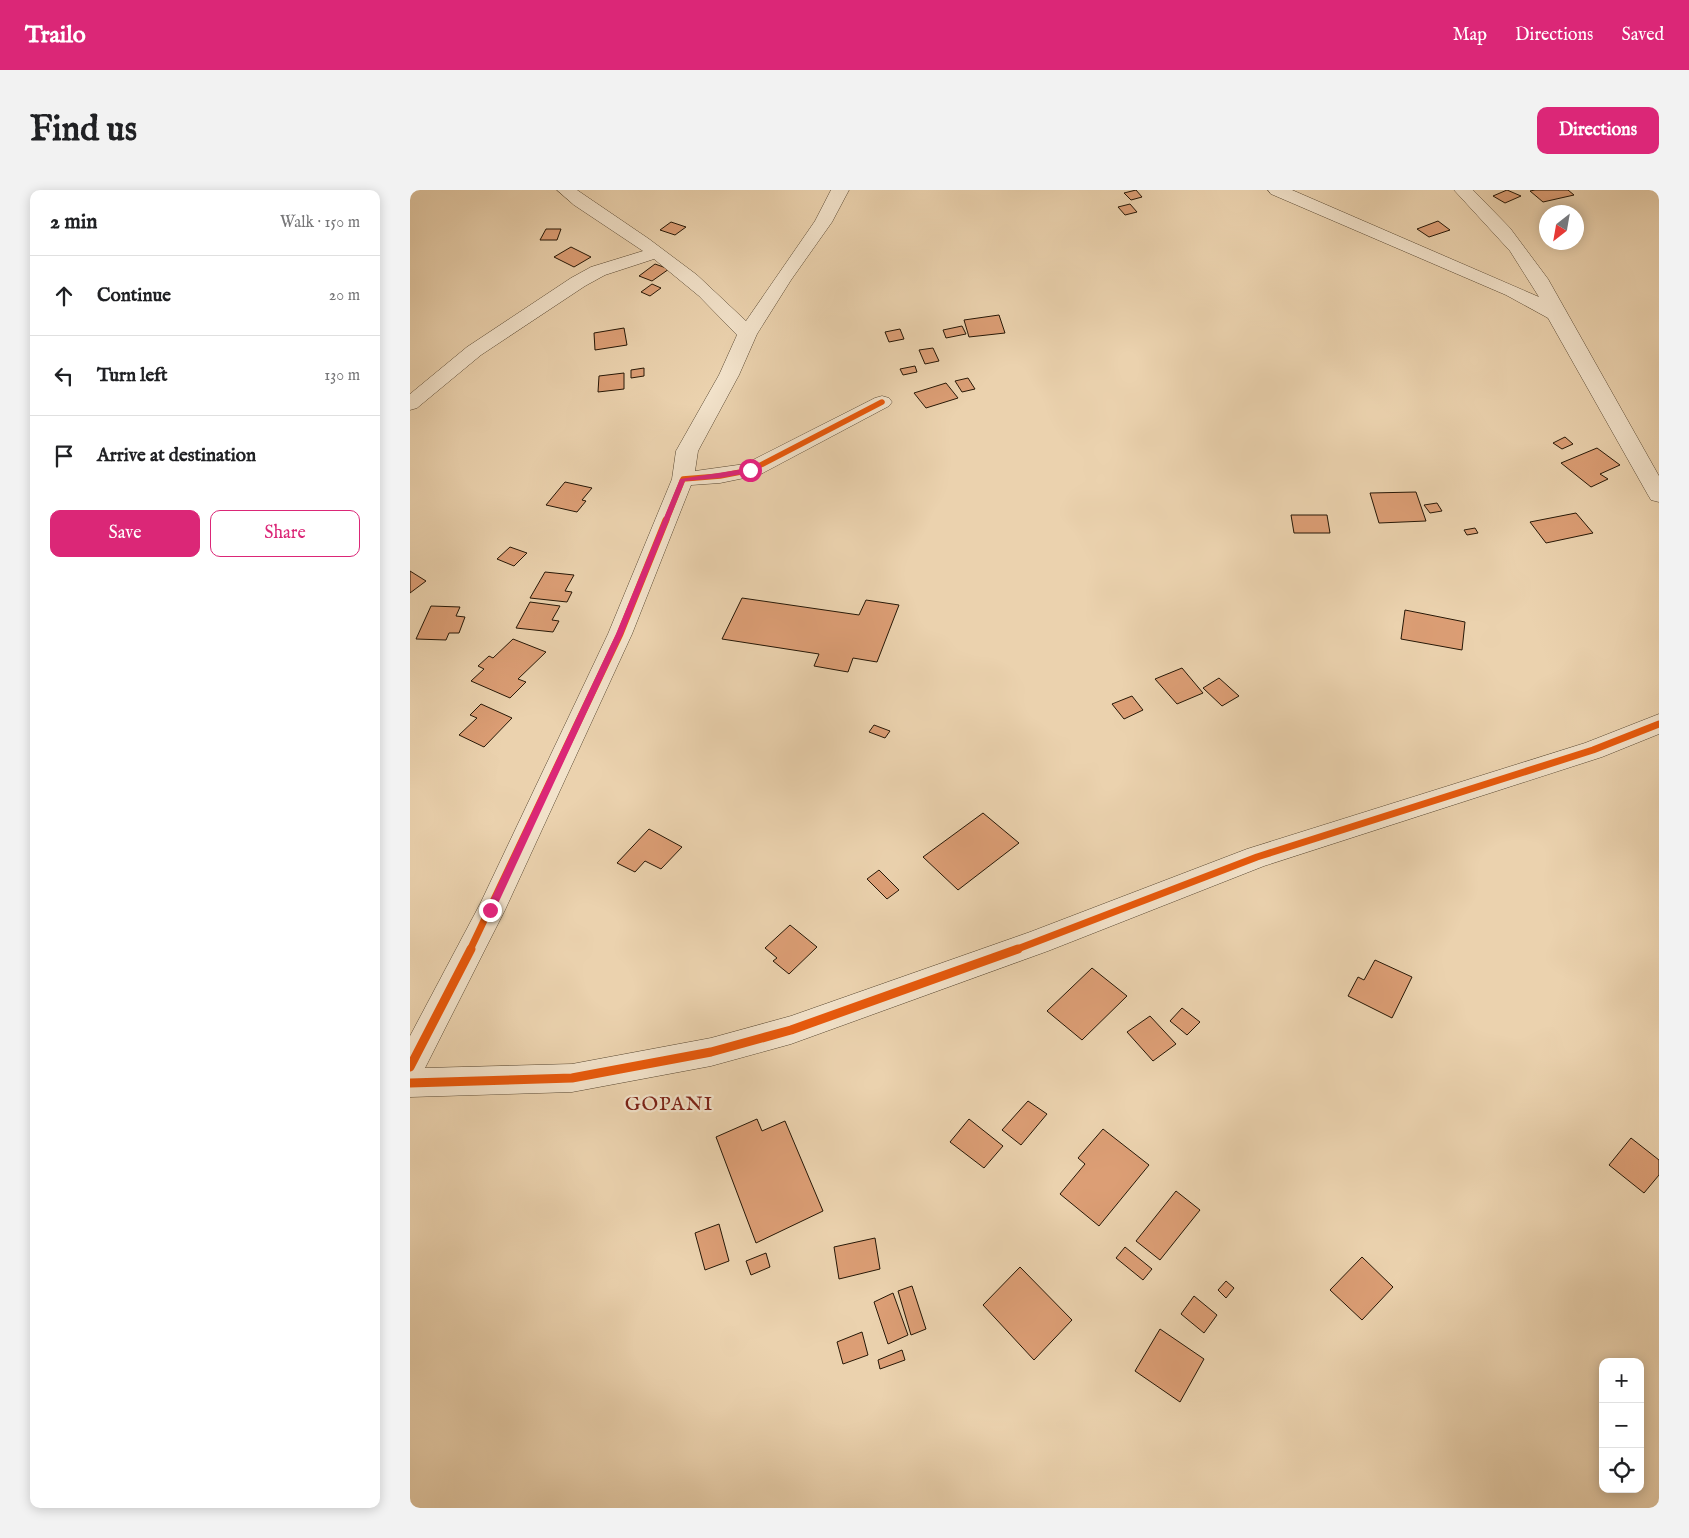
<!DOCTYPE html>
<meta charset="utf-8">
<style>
body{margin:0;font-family:"IM FELL English",serif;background:#f2f2f2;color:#202124}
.controls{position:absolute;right:15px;bottom:15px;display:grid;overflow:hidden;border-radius:10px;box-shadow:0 2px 12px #0003}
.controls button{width:45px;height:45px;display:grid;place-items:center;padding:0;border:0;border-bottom:1px solid #e0e0e0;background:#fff;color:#202124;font:25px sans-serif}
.compass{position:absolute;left:1129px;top:15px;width:45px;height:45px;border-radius:50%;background:#fff;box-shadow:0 2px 12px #0003;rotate:211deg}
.stop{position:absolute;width:15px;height:15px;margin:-11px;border:4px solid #db2777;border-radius:50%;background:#fff}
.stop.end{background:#db2777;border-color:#fff;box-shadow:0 1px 5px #0008}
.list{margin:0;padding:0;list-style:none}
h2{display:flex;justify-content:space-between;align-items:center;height:65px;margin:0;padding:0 20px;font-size:21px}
h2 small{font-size:16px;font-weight:400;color:#757577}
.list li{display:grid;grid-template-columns:32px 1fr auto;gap:15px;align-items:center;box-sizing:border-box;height:80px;padding:0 20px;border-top:1px solid #e0e0e0}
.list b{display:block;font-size:19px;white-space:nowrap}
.list em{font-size:16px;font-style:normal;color:#757577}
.actions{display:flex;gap:10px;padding:15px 20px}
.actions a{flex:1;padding:11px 0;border:1px solid #db2777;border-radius:10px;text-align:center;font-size:18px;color:#db2777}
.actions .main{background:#db2777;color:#fff}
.icon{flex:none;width:28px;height:28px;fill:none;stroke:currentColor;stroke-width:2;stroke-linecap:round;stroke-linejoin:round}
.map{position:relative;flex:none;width:1249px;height:1318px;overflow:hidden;border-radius:10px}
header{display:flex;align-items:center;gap:30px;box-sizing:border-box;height:70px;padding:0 25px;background:#db2777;color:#fff}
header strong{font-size:24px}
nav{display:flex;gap:28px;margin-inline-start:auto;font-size:18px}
.intro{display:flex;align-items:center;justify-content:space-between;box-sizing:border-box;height:120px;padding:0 30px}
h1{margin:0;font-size:35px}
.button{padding:12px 22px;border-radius:10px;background:#db2777;color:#fff;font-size:18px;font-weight:700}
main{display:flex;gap:30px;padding:0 30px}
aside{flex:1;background:#fff;border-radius:10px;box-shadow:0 2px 12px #0003}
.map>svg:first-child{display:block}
</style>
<header>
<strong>Trailo</strong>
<nav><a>Map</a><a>Directions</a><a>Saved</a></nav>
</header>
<div class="intro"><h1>Find us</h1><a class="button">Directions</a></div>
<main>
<aside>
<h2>2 min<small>Walk · 150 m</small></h2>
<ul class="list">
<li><svg class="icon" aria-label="ahead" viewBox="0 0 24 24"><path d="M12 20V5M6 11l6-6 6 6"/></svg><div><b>Continue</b></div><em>20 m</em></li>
<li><svg class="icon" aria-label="left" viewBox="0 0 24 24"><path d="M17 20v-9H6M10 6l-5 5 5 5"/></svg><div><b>Turn left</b></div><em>130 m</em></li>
<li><svg class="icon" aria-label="arrive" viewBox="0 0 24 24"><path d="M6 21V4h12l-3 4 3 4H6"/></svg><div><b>Arrive at destination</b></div></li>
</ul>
<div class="actions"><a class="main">Save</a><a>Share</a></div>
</aside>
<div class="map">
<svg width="1249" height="1318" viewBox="0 0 1249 1318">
<rect width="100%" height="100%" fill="#ebd2ae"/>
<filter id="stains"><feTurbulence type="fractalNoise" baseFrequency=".004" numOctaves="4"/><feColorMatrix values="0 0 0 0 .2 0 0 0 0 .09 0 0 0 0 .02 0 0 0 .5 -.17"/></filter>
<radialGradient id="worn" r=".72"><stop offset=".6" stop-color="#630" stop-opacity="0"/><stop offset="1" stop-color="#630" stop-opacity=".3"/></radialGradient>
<!-- building -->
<path fill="#dc9e75" stroke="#261706" d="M726,0L732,7L721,10L714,3Z
M1097,0L1111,6L1095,13L1083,6Z
M1125,0H1158L1164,5L1133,12L1120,1Z
M720,14L727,22L715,25L708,17Z
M1028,31L1040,40L1019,47L1007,39Z
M261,32L276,37L265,45L250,40Z
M136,39H151L147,50H130Z
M161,57L181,67L164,77L144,67Z
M245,74L259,79L242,91L229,86Z
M242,94L251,98L240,106L231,102Z
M589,125L595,143L559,147L554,130Z
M552,136L556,144L536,148L533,140Z
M214,138L217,155L185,160L184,143Z
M490,139L494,149L479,152L475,142Z
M523,158L529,171L515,174L509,160Z
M505,176L507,182L493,185L490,179Z
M234,178V186L221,188V180Z
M214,183V199L188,202L189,186Z
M558,188L565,199L552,202L545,191Z
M536,193L548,208L516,218L504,203Z
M1155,247L1163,254L1152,259L1143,253Z
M1187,258L1210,275L1190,284L1198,289L1181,297L1151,273Z
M155,292L182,298L172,310L176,311L167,322L136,315Z
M1006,302L1016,331L969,333L960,303Z
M1027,313L1032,321L1020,323L1014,315Z
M1166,323L1183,343L1136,353L1120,332Z
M881,325H917L920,343H884Z
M1065,338L1068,343L1057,345L1054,340Z
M100,357L117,363L104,376L87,369Z
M0,381L16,391L0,403Z
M135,382L164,385L155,401L162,402L157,412L120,408Z
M332,408L449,425L456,410L489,415L467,472L443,468L438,482L404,476L409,464L312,449Z
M120,412L150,416L142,430L149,431L143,442L106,438Z
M21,416L50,417L46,426L55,427L49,443H39L36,450L6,449Z
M995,420L1055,432L1052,460L991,449Z
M103,449L136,462L108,489L116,492L100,508L61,491L74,479L68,476L79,466L83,468Z
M772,478L793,503L767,514L745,489Z
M809,488L829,506L812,516L793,498Z
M722,506L733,520L714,529L702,514Z
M71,514L102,528L74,557L49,545L67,528L60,525Z
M464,535L480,541L475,548L459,542Z
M573,623L609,653L548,700L513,667Z
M239,639L272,657L251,679L235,671L225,682L207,673Z
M469,680L489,700L477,709L457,689Z
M380,735L407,757L379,784L363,771L367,768L355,758Z
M965,770L1002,787L982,828L938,806L948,787L954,790Z
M682,778L717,806L672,850L637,821Z
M772,818L790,832L777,845L760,831Z
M740,826L766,854L743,871L717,842Z
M618,911L637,924L611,955L592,940Z
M347,929L352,941L375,931L413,1021L346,1053L306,947Z
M559,929L593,956L574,978L540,952Z
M693,939L739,975L689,1036L650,1004L675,974L668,968Z
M1221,948L1249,970V985L1234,1003L1199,975Z
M766,1001L790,1020L750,1070L726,1051Z
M309,1034L319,1071L295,1080L285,1043Z
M465,1048L470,1079L429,1089L424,1057Z
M715,1057L742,1079L733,1090L706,1068Z
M356,1063L360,1077L341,1085L336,1071Z
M952,1067L983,1097L952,1130L920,1100Z
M610,1077L662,1130L624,1170L573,1115Z
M816,1091L824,1098L816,1108L808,1100Z
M502,1096L516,1139L501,1145L488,1101Z
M483,1103L498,1145L478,1154L464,1112Z
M784,1106L807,1125L794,1143L771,1124Z
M750,1139L794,1169L770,1212L725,1181Z
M452,1142L458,1165L433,1174L427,1152Z
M492,1160L495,1170L470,1179L468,1170Z"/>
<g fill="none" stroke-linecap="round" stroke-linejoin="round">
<defs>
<path id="street" d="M147,0H167L239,49L287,85L336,131L405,31L421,0H439L422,32L381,90L347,144L329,185L288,261L285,281L335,274L465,208L472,206L479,208L482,212L479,216L349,285L310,293L281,295L222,444L95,720L15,878L162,874L301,848L381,826L620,742L837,659L1175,553L1249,524V544L1192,567L854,676L638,761L381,854L301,876L162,902L0,907V846L70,714L198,444L262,289L266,261L309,185L327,145L289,106L244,69L195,85L175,96L71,165L7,218L0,220V204L57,157L161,88L181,77L233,61L164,15Z
M858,0H882L1129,107L1100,61L1044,0H1063L1100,38L1138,89L1249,286V312L1241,310L1238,305L1138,128L1096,105L861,4Z"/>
</defs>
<!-- street casing -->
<use href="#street" stroke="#574630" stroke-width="1"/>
<!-- street -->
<use href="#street" fill="#f2e2ca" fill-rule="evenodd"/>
<defs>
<path id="cycleway-far2" d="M256,331L273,289L310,286L341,280L472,212"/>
<path id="cycleway-far1" d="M60,760L210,444L256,330
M605,760L847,667L1183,560L1249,534"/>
<path id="cycleway" d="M0,877L61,759
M0,893L162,888L301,862L381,840L608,759"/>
</defs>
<!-- cycleway-far2 casing -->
<use href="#cycleway-far2" stroke="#f2e2ca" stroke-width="8"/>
<!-- cycleway-far1 casing -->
<use href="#cycleway-far1" stroke="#f2e2ca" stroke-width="10"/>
<!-- cycleway casing -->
<use href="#cycleway" stroke="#f2e2ca" stroke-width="12"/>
<!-- cycleway-far2 -->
<use href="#cycleway-far2" stroke="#e8590c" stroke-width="5.5"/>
<!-- cycleway-far1 -->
<use href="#cycleway-far1" stroke="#e8590c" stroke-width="7"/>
<!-- cycleway -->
<use href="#cycleway" stroke="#e8590c" stroke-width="9"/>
</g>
<!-- route -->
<path fill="#db2777" d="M340,278L343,282L310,288L275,291L213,444L85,720L83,723H78L76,720L206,444L270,289Z"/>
<g text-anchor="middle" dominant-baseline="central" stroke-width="4.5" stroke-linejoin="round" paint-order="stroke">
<!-- quarter labels -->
<g font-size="20" letter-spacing="1" fill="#7a1f14" stroke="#f2e2ca">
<text x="259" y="914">GOPANI</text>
</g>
</g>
<rect width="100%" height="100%" filter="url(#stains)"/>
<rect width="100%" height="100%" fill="url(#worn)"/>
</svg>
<div class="controls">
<button>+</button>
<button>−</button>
<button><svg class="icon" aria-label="locate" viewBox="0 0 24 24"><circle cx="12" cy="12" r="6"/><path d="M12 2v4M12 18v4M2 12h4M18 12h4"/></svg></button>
</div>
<svg class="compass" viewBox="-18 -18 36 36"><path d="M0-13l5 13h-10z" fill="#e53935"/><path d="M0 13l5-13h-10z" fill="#757577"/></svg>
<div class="stop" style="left:340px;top:280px"></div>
<div class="stop end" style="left:80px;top:720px"></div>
</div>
</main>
